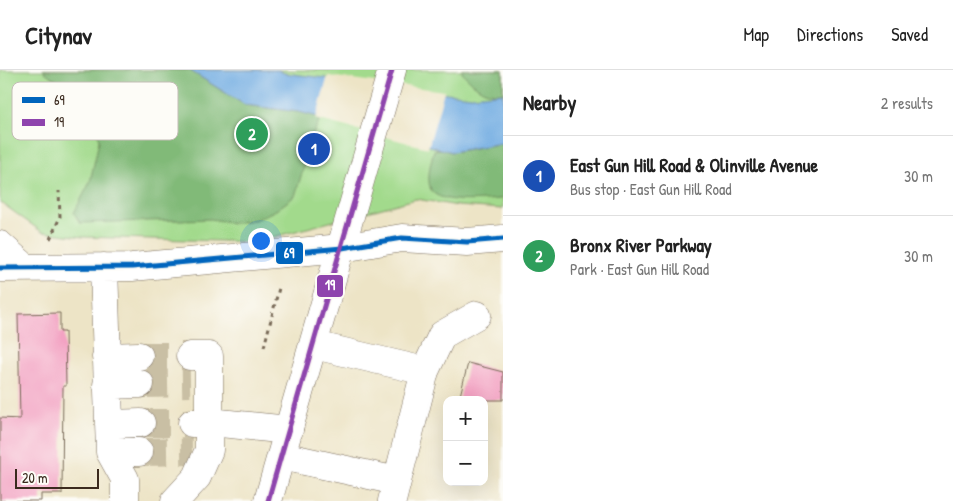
<!DOCTYPE html>
<meta charset="utf-8">
<style>
body{margin:0;font-family:"Patrick Hand",sans-serif;background:#f6f6f6;color:#222}
.controls{position:absolute;right:15px;bottom:15px;display:grid;overflow:hidden;border-radius:10px;box-shadow:0 5px 20px #0002}
.controls button{width:45px;height:45px;display:grid;place-items:center;padding:0;border:0;border-bottom:1px solid #e0e0e0;background:#fff;color:#222;font:25px sans-serif}
.scale{position:absolute;left:15px;bottom:12px;width:84px;box-sizing:border-box;padding-left:5px;border:2px solid #3b2a1e;border-top:0;font-size:14px;line-height:18px;white-space:nowrap;color:#3b2a1e;-webkit-text-stroke:4px #fdfcf7;paint-order:stroke}
.you{position:absolute;left:260px;top:170px;width:18px;height:18px;margin:-12px;border:4px solid #fff;border-radius:50%;background:#1a73e8;box-shadow:0 0 0 8px #1a73e833}
.badge{display:grid;place-items:center;width:32px;height:32px;border-radius:50%;background:#ea580c;color:#fff;font-size:16px;font-weight:700}
.pin{position:absolute;translate:-50% -50%;border:2px solid #fff;box-shadow:0 1px 5px #0006}
.list{margin:0;padding:0;list-style:none}
h2{display:flex;justify-content:space-between;align-items:center;height:65px;margin:0;padding:0 20px;font-size:21px}
h2 small{font-size:16px;font-weight:400;color:#767676}
.list li{display:grid;grid-template-columns:32px 1fr auto;gap:15px;align-items:center;box-sizing:border-box;height:80px;padding:0 20px;border-top:1px solid #e0e0e0}
.list b{display:block;font-size:19px;white-space:nowrap}
.list p{margin:0;font-size:16px;white-space:nowrap;color:#767676}
.list em{font-size:16px;font-style:normal;color:#767676}
.map{position:relative;flex:none;width:503px;height:431px;overflow:hidden}
header{display:flex;align-items:center;gap:30px;box-sizing:border-box;height:70px;padding:0 25px;background:#fff;border-bottom:1px solid #e0e0e0}
header strong{font-size:24px}
nav{display:flex;gap:28px;margin-inline-start:auto;font-size:18px}
main{display:flex}
aside{flex:1;background:#fff}
.map>svg:first-child{display:block}
</style>
<header>
<strong>Citynav</strong>
<nav><a>Map</a><a>Directions</a><a>Saved</a></nav>
</header>
<main>
<div class="map">
<svg width="503" height="431" viewBox="0 0 503 431">
<rect width="100%" height="100%" fill="#fdfcf7"/>
<filter id="ink" filterUnits="userSpaceOnUse"><feTurbulence type="fractalNoise" baseFrequency=".02" numOctaves="2"/><feDisplacementMap in="SourceGraphic" scale="10" xChannelSelector="R" yChannelSelector="G"/><feConvolveMatrix kernelMatrix="1 2 1 2 8 2 1 2 1" color-interpolation-filters="sRGB"/></filter>
<filter id="wash" filterUnits="userSpaceOnUse"><feTurbulence type="fractalNoise" baseFrequency=".0096" numOctaves="4" result="noise"/><feDisplacementMap in="SourceGraphic" scale="20" xChannelSelector="R" yChannelSelector="G"/><feGaussianBlur stdDeviation="1.12" result="paint"/><feColorMatrix in="noise" values="0 0 0 0 0 0 0 0 0 0 0 0 0 0 0 0 0 1.4 0 .05"/><feComposite in="paint" operator="in"/></filter>
<g filter="url(#wash)">
<rect width="100%" height="100%" fill="#ede4c6"/>
<!-- green -->
<path fill="#a2da8c" stroke="#6e8255" d="M0,0H503V139L458,136L416,129L255,172L83,167L42,162L0,132Z"/>
<!-- forest -->
<path fill="#81ba78" stroke="#5e724b" d="M42,0H189L245,35L299,42L321,47L309,73L304,71L301,85L307,86L295,126L276,140L255,150L233,153L211,149L80,153L74,143L90,112L99,71L94,37Z
M462,0H503V23C483,25 476,16 462,3Z
M503,73V127L500,129C485,130 440,135 431,120C426,109 431,91 434,80L441,79L452,82Z"/>
<!-- water -->
<path fill="#71ace2" stroke="#566b80" d="M189,0H278L284,3L471,26L503,23V73L452,82L299,42L245,35Z"/>
<!-- pier -->
<path fill="#ede4c6" d="M328,6L444,21L428,78L316,49Z"/>
<g id="blocks">
<!-- building -->
<path fill="#f3a3c3" d="M60,243V262H65L66,316H63L62,424H41V431H0V348L20,349L18,244Z
M468,293L503,302V330H459Z"/>
</g>
</g>
<g filter="url(#ink)">
<use href="#blocks" fill-opacity="0" stroke="#796b59" stroke-width="1"/>
<g fill="none" stroke-linecap="round" stroke-linejoin="round">
<!-- minor-tunnel -->
<path stroke="#c9bfa4" stroke-width="28" stroke-dasharray="28 14" stroke-linecap="butt" d="M139,286H190
M140,314L190,313
M141,353H192
M139,382L192,381"/>
<defs>
<path id="minor" d="M0,175L26,198
M104,197L110,382L125,409V431
M0,198L132,197L342,178L402,168L467,172L503,169
M314,275L425,301L392,431
M106,287L139,286
M425,301L442,265L477,245
M107,315L140,314
M192,353L210,352L289,360
M109,354L141,353
M110,382H139
M282,386L397,411
M175,431L197,407L209,380V286H190"/>
<path id="major" d="M268,431L392,0"/>
</defs>
<!-- minor casing -->
<use href="#minor" stroke="#796b59" stroke-width="29"/>
<!-- major casing -->
<use href="#major" stroke="#796b59" stroke-width="29"/>
<!-- path -->
<path stroke="#796b59" stroke-width="3" stroke-dasharray="4 4" stroke-linecap="butt" d="M50,169L60,147L59,121
M264,277L279,218"/>
<!-- minor -->
<use href="#minor" stroke="#fff" stroke-width="28"/>
<!-- major -->
<use href="#major" stroke="#fff" stroke-width="28"/>
<defs>
<path id="bus-1" d="M0,198L132,197L342,178L402,168L467,172L503,169"/>
<path id="bus-2" d="M268,431L392,0"/>
</defs>
<!-- bus-1 casing -->
<use href="#bus-1" stroke="#fdfcf7" stroke-width="9"/>
<!-- bus-2 casing -->
<use href="#bus-2" stroke="#fdfcf7" stroke-width="9"/>
<!-- bus-1 -->
<use href="#bus-1" stroke="#0065bd" stroke-width="5"/>
<!-- bus-2 -->
<use href="#bus-2" stroke="#8e44ad" stroke-width="5"/>
</g>
</g>
<!-- legend -->
<rect x="12" y="12" width="166" height="58" rx="8" fill="#fdfcf7" stroke="#c3bdb6" stroke-width="1"/>
<rect x="22" y="27" width="23" height="6" fill="#0065bd"/>
<rect x="22" y="49" width="23" height="7" fill="#8e44ad"/>
<g font-size="14" fill="#3b2a1e">
<text x="54" y="35">69</text>
<text x="54" y="57">19</text>
</g>
<g stroke="#fdfcf7" stroke-width="2">
<rect x="275" y="171" width="29" height="24" rx="5" fill="#0065bd"/>
<rect x="316" y="204" width="28" height="24" rx="5" fill="#8e44ad"/>
</g>
<g font-size="14" text-anchor="middle" font-weight="bold" fill="#fff">
<text x="289" y="188">69</text>
<text x="330" y="220">19</text>
</g>
</svg>
<div class="controls">
<button>+</button>
<button>−</button>
</div>
<div class="scale">20 m</div>
<div class="you"></div>
<div class="pin badge" style="left:314px;top:79px;background:#1a4fb4">1</div>
<div class="pin badge" style="left:252px;top:64px;background:#2e9e5b">2</div>
</div>
<aside>
<h2>Nearby<small>2 results</small></h2>
<ul class="list">
<li><span class="badge" style="background:#1a4fb4">1</span><div><b>East Gun Hill Road &amp; Olinville Avenue</b><p>Bus stop · East Gun Hill Road</p></div><em>30 m</em></li>
<li><span class="badge" style="background:#2e9e5b">2</span><div><b>Bronx River Parkway</b><p>Park · East Gun Hill Road</p></div><em>30 m</em></li>
</ul>
</aside>
</main>
